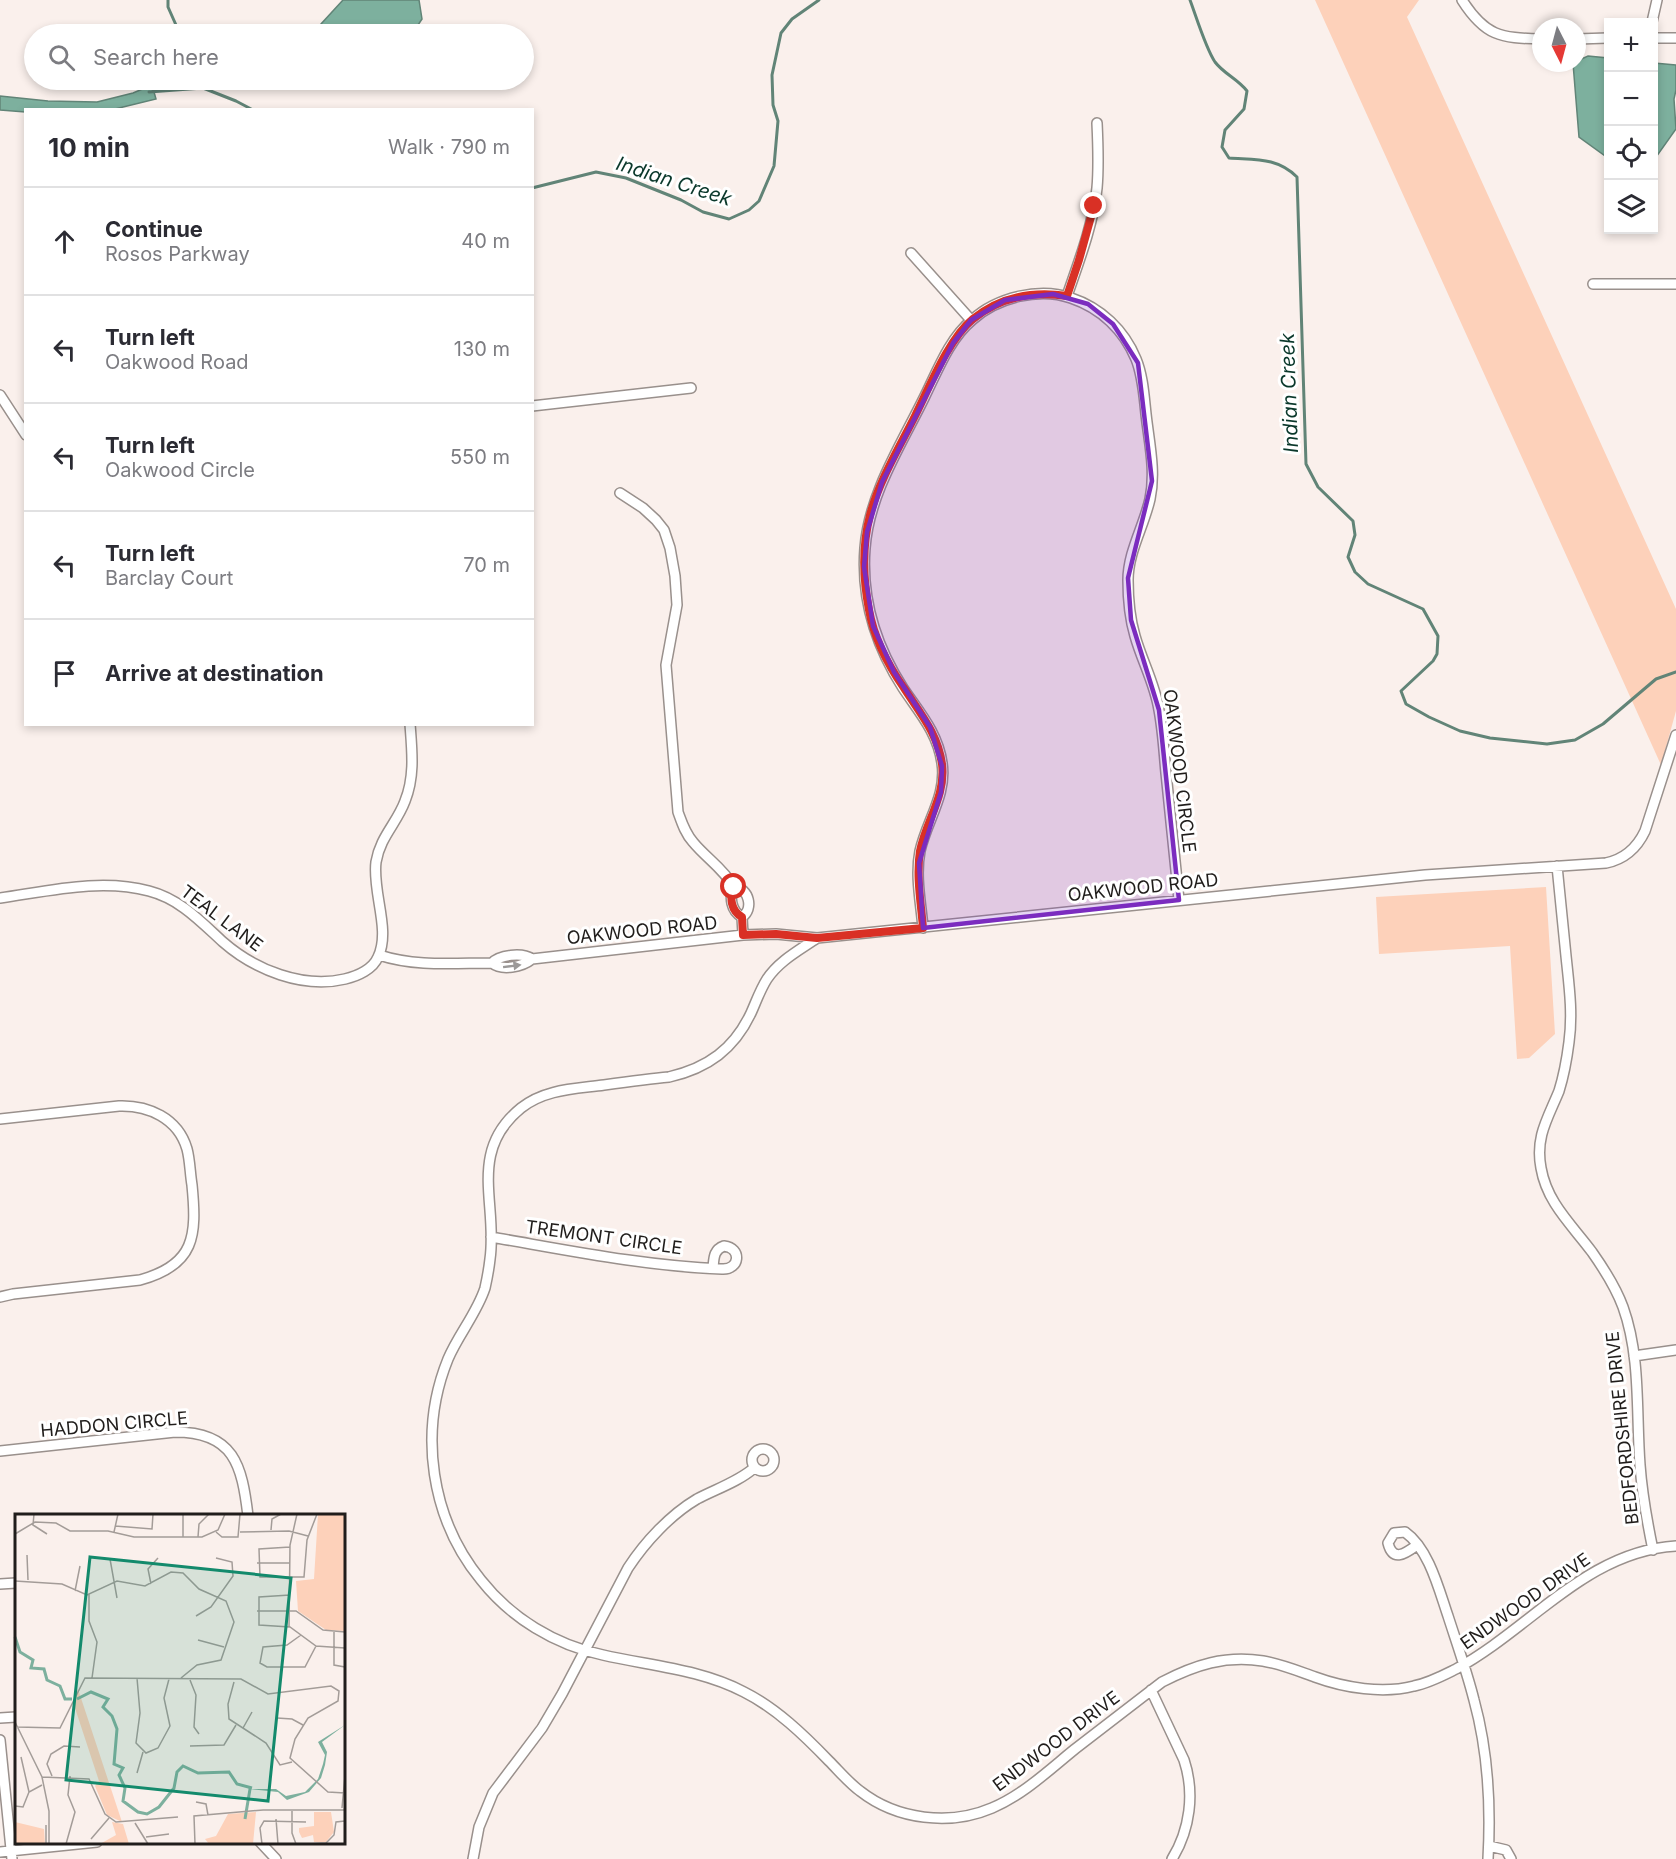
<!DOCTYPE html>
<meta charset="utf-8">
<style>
body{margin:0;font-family:Inter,sans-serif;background:#f7f7f7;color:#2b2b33}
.controls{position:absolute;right:18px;top:18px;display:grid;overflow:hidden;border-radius:0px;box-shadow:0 3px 9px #0003}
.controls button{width:54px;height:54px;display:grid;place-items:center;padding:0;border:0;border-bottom:2px solid #e1e1e2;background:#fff;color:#2b2b33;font:30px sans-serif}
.compass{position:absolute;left:1532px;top:18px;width:54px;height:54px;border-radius:50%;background:#fff;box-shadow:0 3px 9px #0003;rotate:174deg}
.stop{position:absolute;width:18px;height:18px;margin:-14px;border:4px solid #d93025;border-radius:50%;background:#fff}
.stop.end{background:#d93025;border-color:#fff;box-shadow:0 2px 6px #0008}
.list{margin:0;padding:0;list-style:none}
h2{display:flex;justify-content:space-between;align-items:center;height:78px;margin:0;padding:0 24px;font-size:26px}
h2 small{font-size:20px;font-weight:400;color:#7c7c81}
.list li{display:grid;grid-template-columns:39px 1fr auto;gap:18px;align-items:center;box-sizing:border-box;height:108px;padding:0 24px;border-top:2px solid #e1e1e2}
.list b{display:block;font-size:22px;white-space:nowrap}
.list p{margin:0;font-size:20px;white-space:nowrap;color:#7c7c81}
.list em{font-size:20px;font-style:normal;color:#7c7c81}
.icon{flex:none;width:33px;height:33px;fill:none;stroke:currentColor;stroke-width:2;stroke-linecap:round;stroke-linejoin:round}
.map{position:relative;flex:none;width:1676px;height:1859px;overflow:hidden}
.search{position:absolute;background:#fff;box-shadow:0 3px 9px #0003;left:24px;top:24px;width:510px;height:66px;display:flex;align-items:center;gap:15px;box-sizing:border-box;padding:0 21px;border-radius:33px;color:#7c7c81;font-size:22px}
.panel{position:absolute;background:#fff;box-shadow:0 3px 9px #0003;left:24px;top:108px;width:510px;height:618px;border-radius:0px}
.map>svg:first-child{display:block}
</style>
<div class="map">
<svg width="1676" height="1859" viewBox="0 0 1676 1859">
<rect width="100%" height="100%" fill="#faf0ec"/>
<!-- green -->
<path fill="#fdd1ba" d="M1315,0H1419L1407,17L1676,609V711L1661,765Z
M1546,887L1555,1034L1529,1058L1517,1059L1510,946L1379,954L1376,897Z"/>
<!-- water -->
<path fill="#7db09e" stroke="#618477" stroke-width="1.5" d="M343,0H419L422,19L414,31L396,34L323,30L321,24Z
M1588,56L1608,58V158L1579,137L1573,63H1577V61Z
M1654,63L1676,65V90L1674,99L1676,129L1654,160Z
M152,85L156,99L115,109L26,110L25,112L0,110V96L48,101L97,102L133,93Z"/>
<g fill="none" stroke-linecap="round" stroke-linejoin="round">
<!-- stream -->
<path stroke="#618477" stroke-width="3" d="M168,0V7L180,34
M1190,0C1196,16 1206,49 1215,62C1224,74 1238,79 1247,91L1244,109L1225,130L1222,147L1229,158C1255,160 1277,157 1297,177L1306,464L1318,487L1353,521L1355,535L1348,557L1355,572L1368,584L1423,609L1438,636L1437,654L1433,661L1401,691L1406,704L1429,717L1460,731L1490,738L1547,744L1575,740L1603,724L1656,679L1676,672
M153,91L161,80
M149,92L203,88L236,101L253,110
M532,188L596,172L626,178L681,200L703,212L729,219L749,210L759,201L774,166L778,121L773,105L772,75L781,33L792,19L819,0"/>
<defs>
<path id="minor" d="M1462,0C1485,36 1500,38 1541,39
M1652,22L1657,0
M1654,38H1676
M1577,39L1608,38
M911,253L971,320
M1593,284H1676
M1067,296C1079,261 1093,225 1097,188C1099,166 1098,144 1097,123
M0,395L26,435
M532,406L691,388
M620,493L643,508L656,520L664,530L670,548L675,576L677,605L666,665L678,812C682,823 685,833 693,842C706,858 723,868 734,887C749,888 754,909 742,917
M1557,866C1560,896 1563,926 1566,956C1569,985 1573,1013 1569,1042C1567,1058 1564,1075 1559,1091C1548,1118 1535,1137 1541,1168C1547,1203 1572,1225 1592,1252C1604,1269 1616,1288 1623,1307C1641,1357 1636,1412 1640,1465C1642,1493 1647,1521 1653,1550
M734,887C729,897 731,911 742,917L743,935
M0,898C49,891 101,878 149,891C180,899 200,921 223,942C255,970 303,989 345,979C358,976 373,969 378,957C391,930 372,892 376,862C380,837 397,823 405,801C415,776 412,751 410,724
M923,928C921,903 915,876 920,851C927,820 947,795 942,763C938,733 919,712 903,688C876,646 861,599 865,548C869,494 901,445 924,398C937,372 949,339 972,320C997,297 1040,287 1071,298C1101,308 1124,330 1136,359C1143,376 1144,396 1146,414C1149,442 1156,471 1150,499C1144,526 1128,552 1128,580C1128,599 1130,619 1135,636C1142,661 1155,684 1159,710C1163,731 1164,752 1166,773C1170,815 1175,858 1179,900
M817,938C798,951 779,961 767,979C760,990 756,1002 751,1013C734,1049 708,1068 669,1077C648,1079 626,1082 604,1085C575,1089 545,1089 521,1108C467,1152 498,1204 490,1259C489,1268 487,1279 485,1288C477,1313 458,1335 448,1359C418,1433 431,1519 481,1580C511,1618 555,1645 603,1655C651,1666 700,1669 744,1692C776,1708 804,1735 829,1761C839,1771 849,1783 860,1791C897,1820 950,1826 992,1808C1023,1795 1049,1770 1075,1749C1104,1727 1133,1704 1162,1682C1195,1665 1225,1655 1263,1661C1281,1664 1298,1671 1315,1677C1345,1688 1383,1694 1414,1686C1429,1683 1442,1676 1456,1669C1530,1629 1587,1551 1676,1546
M379,955C416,967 454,963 492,963C502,971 522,967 532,959L743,935L776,934L817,938L1425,875L1606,863C1625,859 1637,848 1645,831L1676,735
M492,963C499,955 522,952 532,959
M0,1119L119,1106C148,1105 178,1118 187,1149C190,1160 190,1173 192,1185C197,1236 195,1265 140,1280L13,1294L0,1297
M491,1237C567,1250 644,1266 722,1269C740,1270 742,1248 724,1246C713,1250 714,1259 713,1268
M1634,1356L1676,1350
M752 1460a11 11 0 1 1 22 0a11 11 0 1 1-22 0Z
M0,1451L175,1432C234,1432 242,1465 248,1516
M1417,1545C1406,1553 1393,1563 1388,1543L1394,1533L1405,1532C1429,1549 1439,1590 1448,1616C1457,1644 1467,1672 1474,1700C1488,1751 1491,1806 1488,1859
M0,1584L16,1583
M1151,1690L1184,1760C1195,1793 1190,1830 1172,1859
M0,1718L16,1717
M0,1740L12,1859
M260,1842L276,1859
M1489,1846L1506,1850L1511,1859
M0,1852L97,1842
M473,1859L479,1827L493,1793L542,1728L562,1694L628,1568C645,1542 670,1515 697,1499C716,1489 738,1482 754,1468"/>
</defs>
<!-- minor casing -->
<use href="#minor" stroke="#99908c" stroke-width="12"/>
<!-- minor -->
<use href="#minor" stroke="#fff" stroke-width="9"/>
</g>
<!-- one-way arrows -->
<defs><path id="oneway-solid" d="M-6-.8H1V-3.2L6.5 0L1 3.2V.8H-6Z" transform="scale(1.5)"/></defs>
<use fill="#9b9998" href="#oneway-solid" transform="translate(512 966) rotate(-7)"/>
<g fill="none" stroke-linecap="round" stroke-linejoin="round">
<!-- route -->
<path stroke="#d93025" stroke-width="8" d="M734,887C729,897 731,911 742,917L743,935L776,934L817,938L923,928C921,903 916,876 920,851C926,821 946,796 942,764C938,734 920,713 904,688C888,665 874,638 869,610C863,579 862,546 870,515C879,481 899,448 915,416C929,388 949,338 973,319C1000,297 1033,291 1067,296L1079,260L1094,206"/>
</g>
<!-- marked area -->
<path fill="#7b2cbf" fill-opacity="0.2" stroke="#7b2cbf" stroke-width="4.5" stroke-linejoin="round" d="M1053,294L1088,304L1113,324L1138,363L1152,481L1128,578L1131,620L1159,710L1179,900L923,928L919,863L941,792L942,766L930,727L894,672L873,626L864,567L867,532L882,482L953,343L971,320L1005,300Z"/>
<g text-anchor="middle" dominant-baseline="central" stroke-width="6" stroke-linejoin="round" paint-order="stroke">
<!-- street labels -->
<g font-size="18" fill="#201d1b" stroke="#fff">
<text transform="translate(1180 771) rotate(83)">OAKWOOD CIRCLE</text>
<text transform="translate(1143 887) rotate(-6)">OAKWOOD ROAD</text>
<text transform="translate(222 918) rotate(37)">TEAL LANE</text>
<text transform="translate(642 930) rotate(-6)">OAKWOOD ROAD</text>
<text transform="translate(604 1237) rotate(8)">TREMONT CIRCLE</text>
<text transform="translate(114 1424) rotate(-5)">HADDON CIRCLE</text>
<text transform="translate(1622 1428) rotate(-96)">BEDFORDSHIRE DRIVE</text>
<text transform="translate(1525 1601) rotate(-35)">ENDWOOD DRIVE</text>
<text transform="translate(1056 1741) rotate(-37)">ENDWOOD DRIVE</text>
</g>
<!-- water labels -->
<g font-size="20" font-style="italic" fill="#0a382b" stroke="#fff">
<text transform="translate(674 181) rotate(18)">Indian Creek</text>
<text transform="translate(1289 393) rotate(-92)">Indian Creek</text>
</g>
</g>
<!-- overview -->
<g transform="translate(15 1514)">
<rect width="330" height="330" fill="#faf0ec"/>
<path d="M303,0H330V117L311,116L283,97L281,67L299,65ZM63,175L107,308L92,301L80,272L84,267L58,188ZM241,298L238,330H194L190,325L201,322L213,300ZM299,298H316L319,318L311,328H299L298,321L287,324L284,318V314L299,312ZM0,308L29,315L30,330H0ZM97,308L108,310L114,330H85L101,321Z" fill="#fdd1ba"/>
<path d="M330,211L307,228L312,238L310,251L306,264L294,278L272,286L263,278L235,275H261L271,282L290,278L303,265L308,250L310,241L303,228Z" fill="#7db09e"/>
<path fill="none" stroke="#7db09e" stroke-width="3" d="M0,123L5,138L18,146L16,154L29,155L32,166L45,172L50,185H57M62,185L76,178L93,185L88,193L97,202L102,215L99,250L108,254L104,261L110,274L108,287L123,298L132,300L144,293L159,274L162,258L168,252L183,259L214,258L222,270L237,274M230,305L235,275"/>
<path fill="none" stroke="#a39c98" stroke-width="1.5" d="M19,0L18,11L32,20M100,12L137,15L138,0M256,16L257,5L266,0M99,18L103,0M201,18L207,23H223L225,0M225,18L274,17L293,22M0,20L20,8L41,9L55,17H93L119,23H187L203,16L210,0M168,23V0M183,23L184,10L194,0M275,33L244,35L245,63H289L292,26L302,0M12,41L13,66M95,45L102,84M242,49H275M0,67L47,70L72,81L102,67L130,72L156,58L168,59L184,75L211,87L219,108L206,146L182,151L166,164M136,70L133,55L143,44M60,77L65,52M74,80V107L82,128L77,164M275,81L244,83V111L275,113L301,132L330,134M242,97H281L308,116L330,118M181,102L196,93L218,62L217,48L201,44M274,113L275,31L282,0M319,118V151L330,153M286,121L272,131L248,133L245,149L252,153H290L301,132M183,126L209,133M122,164L125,199L121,229L131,239L143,234L155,212L149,184L154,165M175,166L181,181L179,213L184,220M219,168L213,190L214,205L251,229L265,251L277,248M262,204L277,205L288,211M0,208L27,263L34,297V330M2,213L45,214L70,164L226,165L253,180L316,172L324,177L323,187L293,204L280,225L275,244L313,278L330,279M228,214L237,198M175,232L209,231L221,211M6,243L14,278M122,259L128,238M37,262L32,250L36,240L49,232L65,233M27,263L74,265L90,300L101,308L163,303M181,288L191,290L193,301M0,292L8,293L14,278L27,271M327,294L330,262M277,297V319L281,330M261,305L263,330M120,309L133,330M131,323L154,320M76,325L94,304M31,330V311M51,330L60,298L53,281L55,262M180,330L179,302L248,296H330M247,330L245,314L249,307L291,308M293,330L311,329L319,321L321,308L330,307"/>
<path fill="#138a6c" fill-opacity="0.15" stroke="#138a6c" stroke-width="3" d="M75,43L276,64L253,287L51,266Z"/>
<rect width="330" height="330" fill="none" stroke="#201d1b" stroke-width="3"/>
</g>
</svg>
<div class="controls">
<button>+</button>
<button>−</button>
<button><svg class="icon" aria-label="locate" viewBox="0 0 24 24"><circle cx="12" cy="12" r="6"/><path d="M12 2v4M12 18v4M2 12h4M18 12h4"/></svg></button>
<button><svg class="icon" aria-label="layers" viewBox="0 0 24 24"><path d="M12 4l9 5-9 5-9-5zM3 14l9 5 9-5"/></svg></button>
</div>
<svg class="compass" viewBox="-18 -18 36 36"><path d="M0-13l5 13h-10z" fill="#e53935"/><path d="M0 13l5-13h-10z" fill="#7c7c81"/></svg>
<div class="stop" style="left:734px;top:887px"></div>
<div class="stop end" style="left:1094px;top:206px"></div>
<div class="search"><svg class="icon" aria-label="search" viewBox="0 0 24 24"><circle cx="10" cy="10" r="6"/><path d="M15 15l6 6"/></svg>Search here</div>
<section class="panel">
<h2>10 min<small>Walk · 790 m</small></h2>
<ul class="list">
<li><svg class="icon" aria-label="ahead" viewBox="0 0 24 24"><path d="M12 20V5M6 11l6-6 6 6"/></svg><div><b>Continue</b><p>Rosos Parkway</p></div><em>40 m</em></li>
<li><svg class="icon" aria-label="left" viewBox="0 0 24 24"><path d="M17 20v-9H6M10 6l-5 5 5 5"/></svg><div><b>Turn left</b><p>Oakwood Road</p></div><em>130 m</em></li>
<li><svg class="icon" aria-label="left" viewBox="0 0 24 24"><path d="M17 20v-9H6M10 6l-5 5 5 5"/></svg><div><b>Turn left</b><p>Oakwood Circle</p></div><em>550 m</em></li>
<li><svg class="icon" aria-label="left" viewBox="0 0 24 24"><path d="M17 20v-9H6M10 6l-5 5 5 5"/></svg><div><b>Turn left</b><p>Barclay Court</p></div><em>70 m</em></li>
<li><svg class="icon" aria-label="arrive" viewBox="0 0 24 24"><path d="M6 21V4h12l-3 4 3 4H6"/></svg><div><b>Arrive at destination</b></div></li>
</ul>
</section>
</div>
